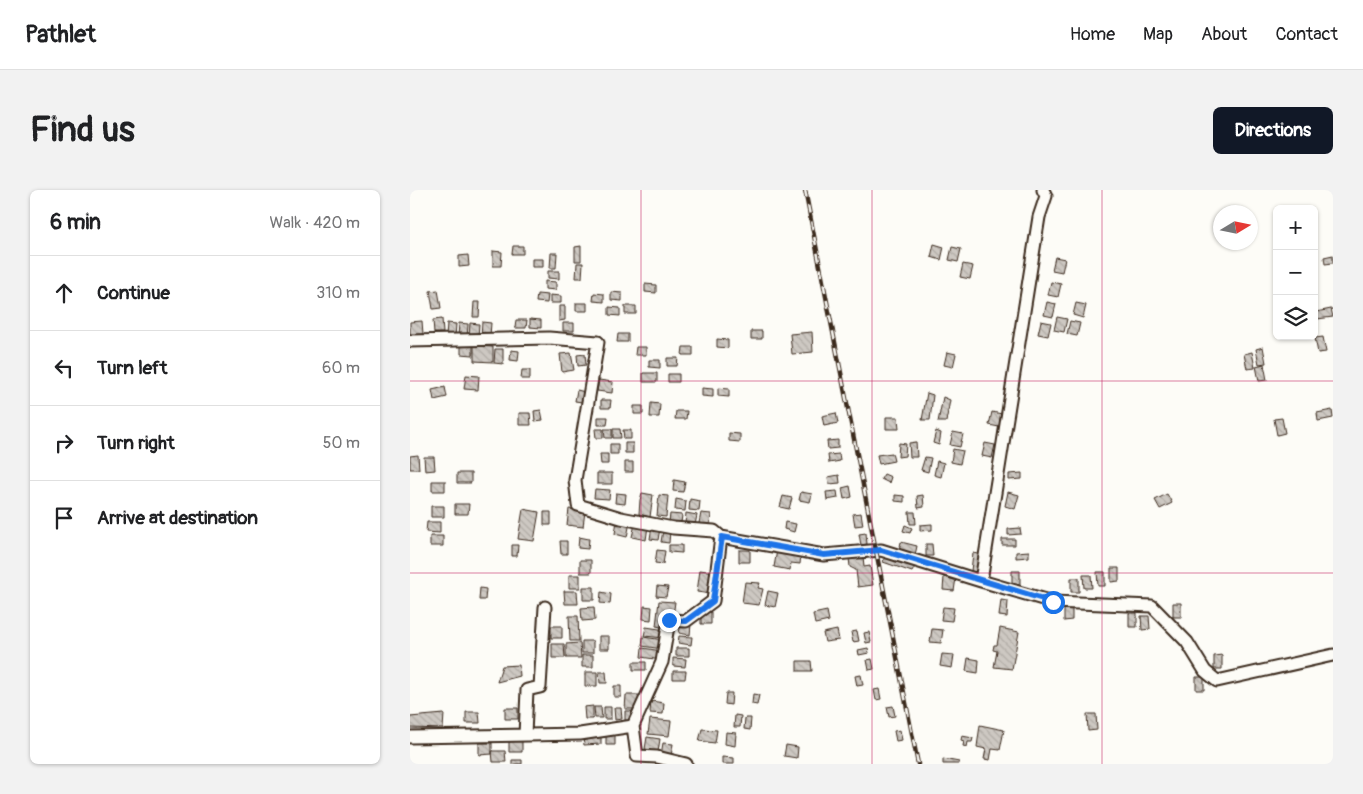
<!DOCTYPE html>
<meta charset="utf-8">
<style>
body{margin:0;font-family:Pangolin,sans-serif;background:#f2f2f2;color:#202124}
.controls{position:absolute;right:15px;top:15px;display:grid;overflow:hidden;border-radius:8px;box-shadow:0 1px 4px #0004}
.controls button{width:45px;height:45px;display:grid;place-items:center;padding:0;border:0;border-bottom:1px solid #e0e0e0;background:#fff;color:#202124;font:25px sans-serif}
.compass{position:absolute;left:803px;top:15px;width:45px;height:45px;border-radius:50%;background:#fff;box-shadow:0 1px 4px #0004;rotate:80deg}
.stop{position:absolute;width:15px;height:15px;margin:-11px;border:4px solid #1a73e8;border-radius:50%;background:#fff}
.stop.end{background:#1a73e8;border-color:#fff;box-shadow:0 1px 5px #0008}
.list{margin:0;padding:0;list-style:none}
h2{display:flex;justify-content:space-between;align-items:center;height:65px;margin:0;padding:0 20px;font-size:21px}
h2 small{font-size:16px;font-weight:400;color:#757577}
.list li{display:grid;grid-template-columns:32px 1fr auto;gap:15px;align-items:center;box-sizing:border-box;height:75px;padding:0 20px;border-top:1px solid #e0e0e0}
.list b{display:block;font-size:19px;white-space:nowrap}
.list em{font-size:16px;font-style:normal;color:#757577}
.icon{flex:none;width:28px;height:28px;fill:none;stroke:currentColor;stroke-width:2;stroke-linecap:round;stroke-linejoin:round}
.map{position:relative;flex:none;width:923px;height:574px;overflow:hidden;border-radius:8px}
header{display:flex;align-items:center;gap:30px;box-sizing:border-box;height:70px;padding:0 25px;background:#fff;border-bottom:1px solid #e0e0e0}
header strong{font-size:24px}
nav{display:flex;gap:28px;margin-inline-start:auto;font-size:18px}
.intro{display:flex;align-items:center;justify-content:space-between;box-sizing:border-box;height:120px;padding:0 30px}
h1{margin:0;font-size:35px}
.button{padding:12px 22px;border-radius:8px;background:#111827;color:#fff;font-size:18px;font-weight:700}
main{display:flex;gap:30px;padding:0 30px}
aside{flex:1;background:#fff;border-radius:8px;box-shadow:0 1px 4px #0004}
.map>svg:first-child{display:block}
</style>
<header>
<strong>Pathlet</strong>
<nav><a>Home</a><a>Map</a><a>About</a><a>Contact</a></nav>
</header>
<div class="intro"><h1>Find us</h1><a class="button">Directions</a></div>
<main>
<aside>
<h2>6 min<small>Walk · 420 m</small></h2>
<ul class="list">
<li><svg class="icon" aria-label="ahead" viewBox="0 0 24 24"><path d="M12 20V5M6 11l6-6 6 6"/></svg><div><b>Continue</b></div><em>310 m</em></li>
<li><svg class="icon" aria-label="left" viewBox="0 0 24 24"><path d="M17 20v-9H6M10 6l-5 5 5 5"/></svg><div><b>Turn left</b></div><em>60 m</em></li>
<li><svg class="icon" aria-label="right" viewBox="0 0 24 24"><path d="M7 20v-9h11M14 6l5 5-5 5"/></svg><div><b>Turn right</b></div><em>50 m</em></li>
<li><svg class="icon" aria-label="arrive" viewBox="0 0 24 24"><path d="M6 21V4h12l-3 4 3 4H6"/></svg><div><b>Arrive at destination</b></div></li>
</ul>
</aside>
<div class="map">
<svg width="923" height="574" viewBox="0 0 923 574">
<defs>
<pattern id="building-back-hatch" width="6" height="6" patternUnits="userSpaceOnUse" patternTransform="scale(1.25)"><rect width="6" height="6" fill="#cdc8c2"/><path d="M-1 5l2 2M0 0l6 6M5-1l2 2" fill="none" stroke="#b1aca6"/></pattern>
</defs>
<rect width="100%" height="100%" fill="#fdfcf7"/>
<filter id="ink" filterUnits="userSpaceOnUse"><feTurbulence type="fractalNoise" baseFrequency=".02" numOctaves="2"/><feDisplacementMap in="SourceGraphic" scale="10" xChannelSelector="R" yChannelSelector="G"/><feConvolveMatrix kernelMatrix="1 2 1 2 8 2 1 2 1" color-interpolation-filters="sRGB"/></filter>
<g filter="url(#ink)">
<!-- building -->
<path fill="url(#building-back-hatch)" stroke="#3b2a1e" d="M524,54L534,57L531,70L521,67Z
M103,56H113V64H102Z
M171,56V71H165V57Z
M542,57L551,59L548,72L539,70Z
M83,61L92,62L91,76H83Z
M141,63H147L146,78H140Z
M58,65L59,76L49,77V66Z
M923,65V73L915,74L914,67Z
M645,67L655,69L652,82L642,80Z
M122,69H133V77H122Z
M167,73H173L172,88H166Z
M553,74L563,76L560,89L550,87Z
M138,81H149V89L138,88Z
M135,91L146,92V100L135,99Z
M641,92L651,94L648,107L638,105Z
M235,94L246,95V103L235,102Z
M28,100L31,118L23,119L20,101Z
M201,102L212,103V111L201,110Z
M184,103L194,104V112L183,111Z
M127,104L138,105L137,113L126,112Z
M140,105L151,106V113H140Z
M64,112H70L69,127H63Z
M637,112L646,114L643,127L634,125Z
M166,113H177V121H166Z
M666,113L676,115L673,128L663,125Z
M149,116H155V130L149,131Z
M215,116H226V124H215Z
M199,117L210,118V126L199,125Z
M921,119L923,127L907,129L906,122Z
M647,127L657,129L654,142L644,140Z
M32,129L33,143H24L23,130Z
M120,129L131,130V138L120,137Z
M106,130H117L116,138H105Z
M12,131L13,144L0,145V132Z
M631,131L641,133L638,146L628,144Z
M660,131L670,133L667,146L657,144Z
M72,132L81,133L80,146H71Z
M37,133L46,134L45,148L36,147Z
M49,133L58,134L57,148L48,147Z
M60,133L69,134L68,147H59Z
M153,133H164V141H153Z
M341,141H352V149H341Z
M402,142L403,162L382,164L380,144Z
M208,144H218V152H207Z
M913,147L916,162L908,163L905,148Z
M307,149L318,150V158L307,157Z
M51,155L63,156V165L51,164Z
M64,156L83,157V172L64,171Z
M226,157H236V165H225Z
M273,157H283V165H272Z
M853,157L856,173L849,174L846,159Z
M85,159H93V174L84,173Z
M101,160L109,161L108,171L100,170Z
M537,162L546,164L543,177L534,175Z
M842,162L845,178L837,179L834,164Z
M161,163L164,180L152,182L150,164Z
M175,164L176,175L168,176L167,165Z
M257,168H268L267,176H257Z
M239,170H250V178L239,177Z
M854,174L857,190L849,191L846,176Z
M112,180H120V189H111Z
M233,183H247V192H233Z
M258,184H269V192H258Z
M56,185L69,186L68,200L54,199Z
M189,190L203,192L202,203L187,201Z
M35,197L37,207L24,210L22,200Z
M292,198L303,199V207L292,206Z
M308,198L319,199V207L308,206Z
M167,200L175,202L172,212L165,211Z
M517,203L523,205L520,230H512Z
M533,207L540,210L536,232H528Z
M191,210H201L200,218H191Z
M241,213L250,214L249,227H240Z
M224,216H233V224H224Z
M131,220L133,230L125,231L124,221Z
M922,220L923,228L908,231L907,223Z
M266,221H277L276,229H265Z
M582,222L592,224L589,237L579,235Z
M109,223H120L121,235H109Z
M426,223L428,233L414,236L412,226Z
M188,227H198L197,235H188Z
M476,227H488L489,239H476Z
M872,228L875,243L867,245L864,229Z
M185,239H193V248H186Z
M194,239H202V248H195Z
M203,239H210L211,248H203Z
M213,240H221V249H214Z
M526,241L531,243L529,255L523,253Z
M543,242L553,244L550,257L540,255Z
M319,243L330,244V252L319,251Z
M428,250V258L418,259L417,251Z
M506,252L507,267H500L499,253Z
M215,253H223V263H215Z
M489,253L496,254L495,266L488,267Z
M575,253L585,255L582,268L572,266Z
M200,254H208V264H200Z
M543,259L553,261L550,274L541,272Z
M482,263L484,271L469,274L467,265Z
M190,264H198V274H191Z
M429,264L430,271L419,273L418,265Z
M8,265L9,279H0V266Z
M14,267H24L25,280L15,281Z
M515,267L521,268L518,282L511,280Z
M527,271L534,273L531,287L524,285Z
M215,272H223V282H215Z
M47,283H61V293H47Z
M187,283H202V294H187Z
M612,283V289L599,290V284Z
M474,284L481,287L479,293L471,289Z
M429,285L430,293L419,294L418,287Z
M264,290L275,292L273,302L263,301Z
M22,291H35V301H22Z
M440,296L442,307L434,309L432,298Z
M185,299L200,300L199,309L184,308Z
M427,301L428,308L417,310L416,302Z
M391,302L402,304L400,312L389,310Z
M598,302L609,305L605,319L595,316Z
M206,303L216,304L215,314L205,313Z
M232,303L243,305L240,327L229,324L230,310Z
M757,304L762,313L750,319L745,310Z
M249,305L258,306L256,327L247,326Z
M485,305L494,306V312L485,311Z
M513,305L514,317L508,318L507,306Z
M373,306L382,308L379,319L370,317Z
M266,309L276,311L275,321L265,320Z
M280,309L290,311L289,321L279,320Z
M45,314H59L58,324H45Z
M21,316H34V327H21Z
M113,319L129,322L124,351L108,349Z
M159,319L175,321L173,337L157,335Z
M134,322H141V335H134Z
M499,322H505L506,334H500Z
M276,323L287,325L285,335L275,334Z
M291,323L301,324L300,335L289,333Z
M451,323L453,335L445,336L443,324Z
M260,324L272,325L271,333L259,332Z
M207,330L220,332L217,347L205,344Z
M17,332H30V343L16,342Z
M375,332L386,334L384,342L374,339Z
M225,334L238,336L236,350L222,347Z
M522,334V340L510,341V335Z
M495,335L502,338L500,343L493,341Z
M242,336L250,338L248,350L240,349Z
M610,338L611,344L598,345V339Z
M253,340L260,341L259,353L251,352Z
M456,343L457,354L451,355L449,344Z
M20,346H33V356H20Z
M169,347L179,349L178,359L168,358Z
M592,349H605V355H592Z
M150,351H157V364H151Z
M491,352L507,356L505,365L489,361Z
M516,354H522L523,366H516Z
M102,355H108L107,366H102Z
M259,355H272V363L259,362Z
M247,360L255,361L253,374L245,373Z
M329,360H340V372H329Z
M367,360L391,364L390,374L381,373L380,380L364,377Z
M619,361V367L606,368V362Z
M563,363L573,365L569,383L561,381Z
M476,364L506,375L502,382L473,372Z
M453,366L454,377L460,376L463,395L448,397L446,380L440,377L439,368Z
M170,370H181V383H170Z
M701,378H709V391L701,392Z
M290,380L304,382L301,404L287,402Z
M602,381H610V394L602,395Z
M687,382H695V396H688Z
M159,385H170V398H159Z
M673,385H681L682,398H674Z
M534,387L546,388L544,401L533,400Z
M661,388H669V402H661Z
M335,392L350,393L348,398L353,399L349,415L332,413Z
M247,396L258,397L256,407L246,406Z
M173,397H184V410H173Z
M70,398L76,399L75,410H69Z
M154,401H167L168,414H155Z
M358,401L368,403L365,417L355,415Z
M191,402L201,404L200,414L190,413Z
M591,410L598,411L597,427L589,426Z
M249,411L265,412L261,439L246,436Z
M763,413H771V427H763Z
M234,416L242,417L241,430L233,429Z
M184,417L185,430L172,431L171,418Z
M533,417L544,418L542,431L531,430Z
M654,417H662V430L654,431Z
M417,421L419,431L405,434L403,424Z
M291,422H301V434H291Z
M719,423H727V437H719Z
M159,426H168L169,451H160Z
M731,426H739L740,439L732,440Z
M271,433L281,434L280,445L269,443Z
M141,436H152V448H141Z
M236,437L256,440L255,448L234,446Z
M590,438L609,442L602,479L584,477L587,461L583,460L584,455H587Z
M522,439L533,440L531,453L520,452Z
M427,440L429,450L415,452L413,443Z
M447,441L449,451L443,452L441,442Z
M459,442L461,452L456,453L454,443Z
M189,446H199V459H189Z
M269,446L282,447L281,455L268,453Z
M233,447L254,450L253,459L232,456Z
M172,451H183V463H172Z
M170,453L171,468H156V454Z
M142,454H154L155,468H142Z
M232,458L252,461L251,470L231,467Z
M266,458H279V466H266Z
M458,458L459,463L449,465L448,460Z
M532,464L544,465L542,478L530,476Z
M172,465H183V477H172Z
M812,465V479H804V466Z
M263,468L276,469L275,477L263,476Z
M558,468L569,470L568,483L556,481Z
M462,469L464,479L459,480L457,470Z
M387,471H401L402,481H387Z
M223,472H236V480H223Z
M109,475L110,486L87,492L92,476Z
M263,481H276L275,489H263Z
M175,482H187V496H175Z
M189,482H196L197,493H190Z
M451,485L453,495L447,496L445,486Z
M786,487H794V500H786Z
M204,496H211V507H204Z
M469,499L471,509L466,510L464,500Z
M316,503H322L321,515L315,514Z
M343,504L349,505L347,515L342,514Z
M216,505H230L229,519H215Z
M241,511L254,513L253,524L240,523Z
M183,516V529H175L174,517Z
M483,516L485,526L479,527L477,517Z
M184,517H191L192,528H185Z
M194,517H201V529H194Z
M95,518H108V529H95Z
M204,518H211L212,529L205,530Z
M215,521H222V533H215Z
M56,522H69L70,533H56Z
M34,524L33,539L0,538V527Z
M677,524H686L687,540L678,541Z
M325,525L331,526L330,537H324Z
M335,528H341L340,540L334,539Z
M240,529L261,531L259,546L238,544Z
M570,535L594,540L590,560L582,559L580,570L574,569L576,559L567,557Z
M292,539L307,540L305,553L289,551Z
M490,540L492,550L486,551L484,541Z
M316,542L326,543L325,556L315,554Z
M196,543H205V555H196Z
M552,546L563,548L562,552H558L557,557L553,556L554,551L551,550Z
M191,547V554L174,555L173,548Z
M237,547L250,549L248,562L235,559Z
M99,551H112V562H99Z
M69,553H82V564L69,565Z
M253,553L263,554L261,566L251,565Z
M376,555L388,557L387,568L374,566Z
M82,561H95L96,572H83Z
M312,567L324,568V574H312Z
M533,569L549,572V574H533Z
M102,570H112V574H102Z"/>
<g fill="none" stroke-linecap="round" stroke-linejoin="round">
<defs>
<path id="minor" d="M0,151L139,148L188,152L165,290L168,315L211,328L263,338L304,341L311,347L414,365L471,360L571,391L629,27L636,6L633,0
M571,391L643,412L742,416L777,452L795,481L807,491L923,465
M223,536L227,566L247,567L276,574
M115,545L117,500L130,497L135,417
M0,547L170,544L223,536L252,472L259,430L276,431L303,411L311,347"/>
</defs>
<!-- minor casing -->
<use href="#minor" stroke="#3b2a1e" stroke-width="15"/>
<!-- minor -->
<use href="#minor" stroke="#fdfcf7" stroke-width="11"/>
<defs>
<path id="rail" d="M395,0L508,574"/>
</defs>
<!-- rail casing -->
<use href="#rail" stroke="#3b2a1e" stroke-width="4.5"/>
<!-- rail -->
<use href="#rail" stroke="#fdfcf7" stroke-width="2.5" stroke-dasharray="8" stroke-linecap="butt"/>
</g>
</g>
<g fill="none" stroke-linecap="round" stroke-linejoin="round" filter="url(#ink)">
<!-- route -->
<path stroke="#1a73e8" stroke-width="6" d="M259,430L276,431L303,411L312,347L414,365L471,360L643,412"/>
</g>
<!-- grid -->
<path fill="none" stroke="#c2185b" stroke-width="1" stroke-opacity="0.55" d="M231,0V574M462,0V574M692,0V574M0,191H923M0,383H923"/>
</svg>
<div class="controls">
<button>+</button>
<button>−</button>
<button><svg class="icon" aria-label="layers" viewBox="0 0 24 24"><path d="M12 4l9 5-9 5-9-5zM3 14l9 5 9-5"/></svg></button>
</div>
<svg class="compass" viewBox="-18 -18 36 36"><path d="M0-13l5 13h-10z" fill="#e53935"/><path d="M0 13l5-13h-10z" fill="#757577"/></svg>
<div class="stop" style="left:643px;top:412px"></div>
<div class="stop end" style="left:259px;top:430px"></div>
</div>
</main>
